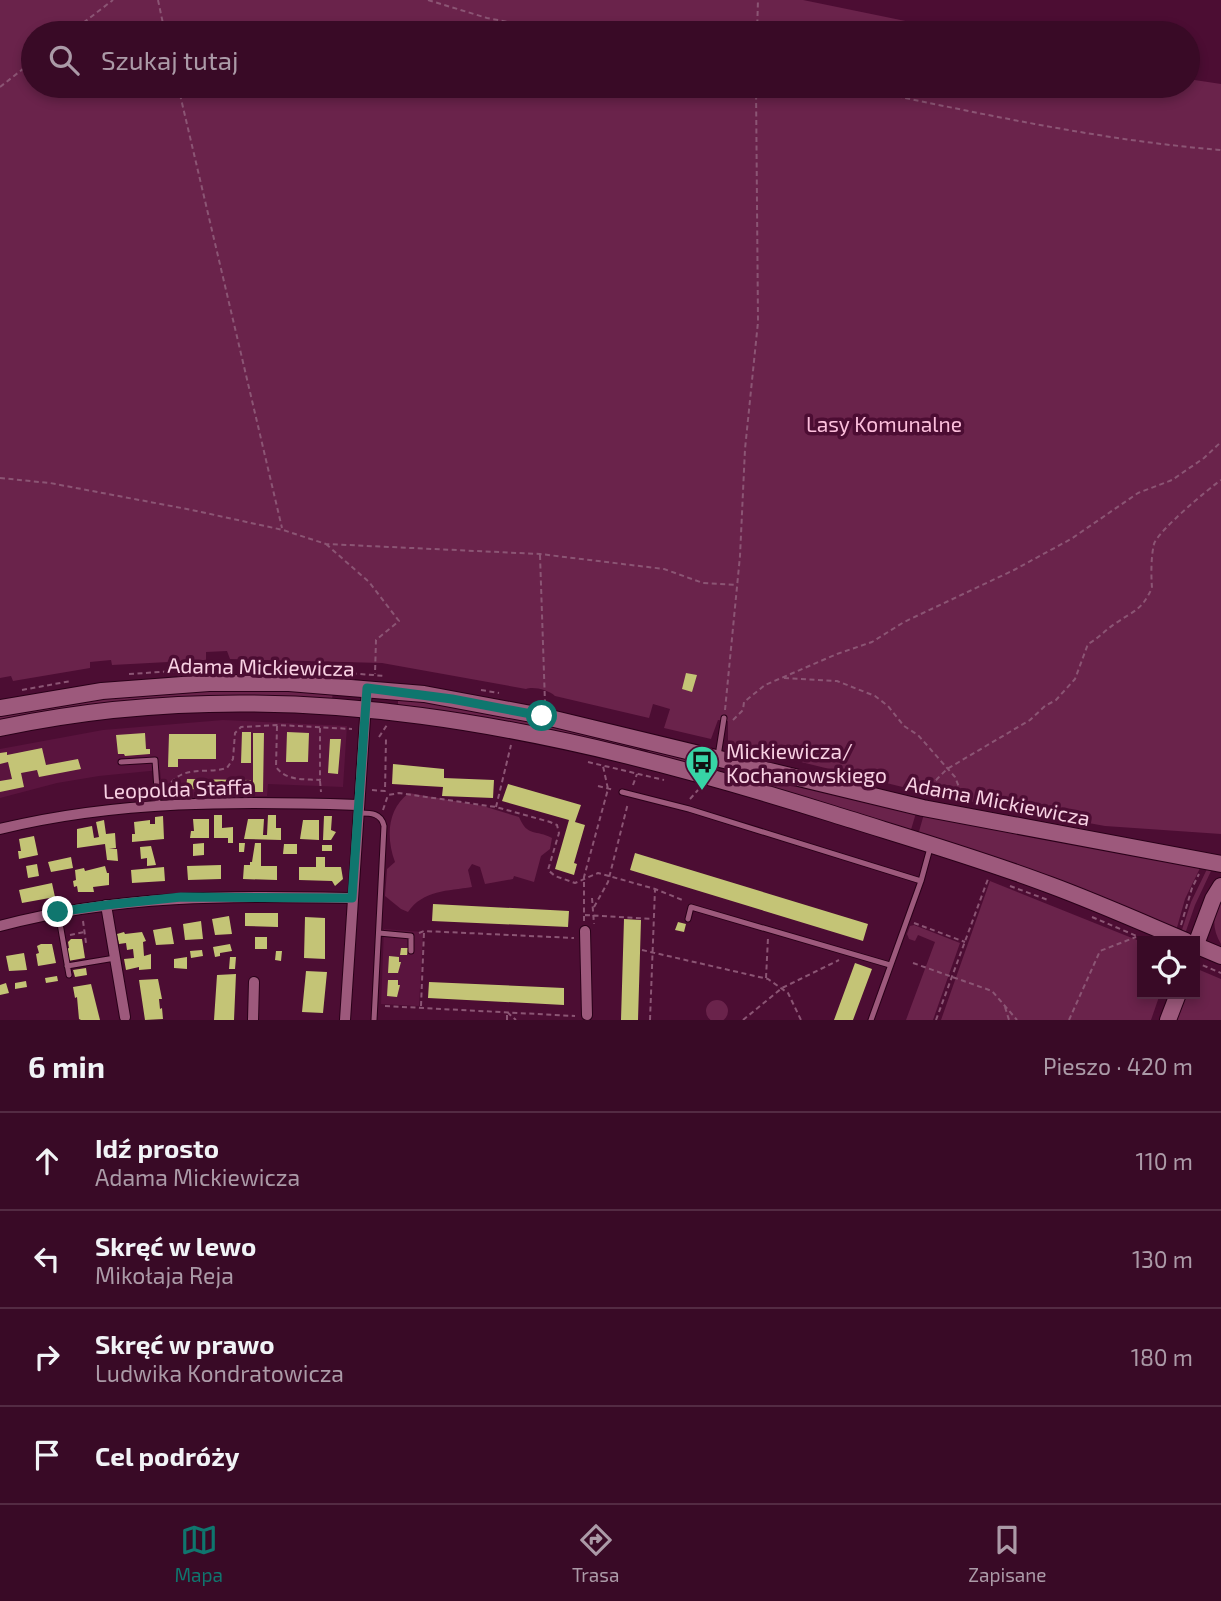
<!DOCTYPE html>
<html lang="pl">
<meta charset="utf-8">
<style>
body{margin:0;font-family:"Exo 2",sans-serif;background:#40132e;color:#f1f3f6}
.controls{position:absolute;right:21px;bottom:21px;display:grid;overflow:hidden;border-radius:0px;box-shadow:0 4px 10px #0003}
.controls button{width:63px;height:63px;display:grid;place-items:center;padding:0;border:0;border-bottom:2px solid #532b43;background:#390a26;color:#f1f3f6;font:35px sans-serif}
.stop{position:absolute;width:21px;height:21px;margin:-16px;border:5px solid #0f766e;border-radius:50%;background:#fff}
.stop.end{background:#0f766e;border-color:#fff;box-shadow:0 2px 7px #0008}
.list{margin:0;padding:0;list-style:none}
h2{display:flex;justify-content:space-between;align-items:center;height:91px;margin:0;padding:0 28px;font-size:30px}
h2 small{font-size:23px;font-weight:400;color:#ab9aa7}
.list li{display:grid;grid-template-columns:46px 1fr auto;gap:21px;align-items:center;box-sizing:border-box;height:98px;padding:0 28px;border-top:2px solid #532b43}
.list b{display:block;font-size:26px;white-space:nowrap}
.list p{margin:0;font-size:23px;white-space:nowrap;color:#ab9aa7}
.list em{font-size:23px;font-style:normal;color:#ab9aa7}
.icon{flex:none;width:38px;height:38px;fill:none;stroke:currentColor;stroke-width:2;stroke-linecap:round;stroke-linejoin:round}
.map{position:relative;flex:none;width:1221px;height:1020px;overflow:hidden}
.search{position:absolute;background:#390a26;box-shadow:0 4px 10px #0003;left:21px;right:21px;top:21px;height:77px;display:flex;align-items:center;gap:18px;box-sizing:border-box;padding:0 24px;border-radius:38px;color:#ab9aa7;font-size:26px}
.sheet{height:483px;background:#390a26}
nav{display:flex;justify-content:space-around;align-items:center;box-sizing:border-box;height:98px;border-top:2px solid #532b43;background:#390a26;font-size:19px;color:#ab9aa7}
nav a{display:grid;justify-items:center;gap:4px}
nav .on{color:#0f766e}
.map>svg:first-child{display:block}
</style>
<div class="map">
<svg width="1221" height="1020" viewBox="0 0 1221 1020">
<rect width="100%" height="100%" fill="#4c0d33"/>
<!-- built -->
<path fill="#5a143e" d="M223,720L347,726L343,787L268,784L267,796L163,798L160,770L99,776L57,783L0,798V749L103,730Z
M384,929L423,932L419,1006L381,1004Z"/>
<!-- green -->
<path fill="#6a234b" d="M0,0H803L964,33H33V86H1188V79L1221,84V834L1105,826L935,795L732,745L728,741V721L718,720L711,739L664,728L670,709L653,704L649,718L555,696C549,690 533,686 526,689L382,663L230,659L227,651L206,652V660L112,665L111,660L90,662V668L13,681L11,676L0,678Z
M185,690L333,691L332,700L285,697H184L135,701L0,723V714L86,699Z
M398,697L488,711L641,746L638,754L398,706Z
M649,748L714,764L715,769L713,772L646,756Z
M736,771L916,813L910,833L736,779L733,775Z
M409,793L483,806L519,817C528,838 536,829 552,838L550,849L541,856L534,882L514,876L513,879L485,884L480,867L472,864L468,870L472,887C448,891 423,890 408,912L401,909L385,896L387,869L395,862C386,838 387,809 409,793Z
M924,814L1201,866L1185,899L1176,931L918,835Z
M1208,867L1211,871L1195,905L1186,931L1181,933L1191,902Z
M990,881L1142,942V994H1160L1151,1020H941Z
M1221,901V944C1212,929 1212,915 1221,901Z
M914,925L960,943L933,1020H906L935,942L918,935L915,941L909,939L907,934L910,926Z
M1195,968L1221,979V1020H1175L1184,994H1195Z
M706 1011a11 11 0 1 1 22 0a11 11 0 1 1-22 0Z"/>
<!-- building -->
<path fill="#c4c476" d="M686,673L697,675L692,692L682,689Z
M242,732H251V763H241Z
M287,732L309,733L308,762H286Z
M145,733L146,749H150V754L125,756L124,754H118L116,735Z
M253,733H264L263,792H253Z
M169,734H216V759H178V767H168Z
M330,739H341L338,774L328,773Z
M42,748L46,765L78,759L81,769L39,777L37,770L21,773L24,787L0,792V781L12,779L8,762L0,764V753L7,752V755Z
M393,764L444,769V778L494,780L493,798L442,796L443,787L392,784Z
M187,779L251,780V790L186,789Z
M508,784L581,805L575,822L585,825L574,863L577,864L574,875L555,869L569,820L502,801Z
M214,815H222V828L233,827V843H228V838H214Z
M268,815H276V828H281V840L244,839L248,819H264L263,835H267Z
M163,816L164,839L132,842V834H135L134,822L150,820V824H155V817Z
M324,816H332L331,830L336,832L331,840H323Z
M193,819H209V838H190L191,831H194Z
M104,820L106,834L115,833L116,848L109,849H117L118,861L107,860L105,844L77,848V829L92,826L94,838L99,837L96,822Z
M303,820H319V840L300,839Z
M34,836L38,855L19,859L18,851H21L19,839Z
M204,843V855L193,856V844Z
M239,843H245L244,852H239Z
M255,843H261V866H277V880L243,879L244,865H250V862H252Z
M284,844H297V854H283Z
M322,845H332V851H322Z
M151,846L156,865L147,866V858L141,859L140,847Z
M635,853L868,924L863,941L630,870Z
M71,857L73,868L51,872L48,862Z
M316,857H325V867H341L343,879L335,886L332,881L299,880V867H316Z
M37,864L39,876L28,878L26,866Z
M221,865V879L188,880L187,866Z
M105,866L107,873H109V885L93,887L94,892H78L77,886L74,887L73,881L76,880L75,870L84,868L85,871Z
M164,867L165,881L132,883L131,870Z
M52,883L55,897L22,903L19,890Z
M433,904L569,911L568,927L432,921Z
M245,913H278V927L245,926Z
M229,916L232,934L215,935L212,919Z
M305,917L325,918V959L304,958Z
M624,919L641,920L638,1020H621Z
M201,921L203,939L185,940L183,924Z
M678,922L686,924L684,932L675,930Z
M171,927L174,944L156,945L153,930Z
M124,932L125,934L142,932L146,941L143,942L144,956L151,954V969L139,970V967L126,970L124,959L134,958L133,949L127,950L126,943L119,944L117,934Z
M255,937H267V949H255Z
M71,939H82L85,958L68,961L66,949L69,948L68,942Z
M41,944H52L56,963L38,966L36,954L39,953L37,946Z
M230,944L232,951L220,953V956L215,957L213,947Z
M401,948H408L407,955H400Z
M202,950L203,956L191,958L190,951Z
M276,951H282L281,961L275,960Z
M24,953L27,970L9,971L6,956Z
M389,956L399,957V962H401L398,973H388Z
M187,957V969L174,968V959Z
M230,957H236L235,969H229Z
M855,963L872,969L853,1020H834Z
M86,968L87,975L75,977L73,970Z
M306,971L327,972L323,1013L302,1012Z
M236,974L234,1020H214L217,975Z
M57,976L58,981L46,983L45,978Z
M158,979L162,999H159L160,1009L162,1008L163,1019L145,1020L139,980Z
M388,980H398V985H400L397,997L387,996Z
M26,981L27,987L15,989V983Z
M429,982L564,988V1005L428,998Z
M6,983L9,993L0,995V985Z
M91,984L100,1020H81L79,1019L77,997L75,998L73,987Z"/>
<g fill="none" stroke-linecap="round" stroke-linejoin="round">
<defs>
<path id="lane" d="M718,756L724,718
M121,762L155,760L158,804
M622,792L689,809L921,881
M358,813C369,813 381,812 384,826L374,1020
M58,912L69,975
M688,919L691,907L890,965
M379,933L411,936V951
M67,966L115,958
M871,1020L921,881L930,848"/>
<path id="street" d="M0,829C118,800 238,801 358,805
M106,905L125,1017
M0,926C121,894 229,896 352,898
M585,931L587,1015
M253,1020L254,982
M345,1020L367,688"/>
<path id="secondary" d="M0,708L102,691L209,683H289L424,694L542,716L923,808L1221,864
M0,728C286,667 560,728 833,814C906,837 979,858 1050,885C1096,902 1141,922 1186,941
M1195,945L1221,956
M1195,947L1213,899L1221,886
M1168,1020L1178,994"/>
</defs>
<!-- lane casing -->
<use href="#lane" stroke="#2a0019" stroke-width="7"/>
<!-- street casing -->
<use href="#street" stroke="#2a0019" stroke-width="12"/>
<!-- secondary casing -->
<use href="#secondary" stroke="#2a0019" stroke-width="18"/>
<!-- path -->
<path stroke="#8b5574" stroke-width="2" stroke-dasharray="5 3.5" stroke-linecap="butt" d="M158,0L165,33
M428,0L487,18L567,33
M70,33L113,0
M757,33L758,0
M178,86L282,528
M847,86C970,111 1095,140 1221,150
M0,87L33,61
M0,478L50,483L192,510L283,530L326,544L540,554L664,569L703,583L737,585
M326,544L369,582L399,621L376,640L375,674
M540,555L545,703
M213,668H267
M335,672L385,676
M129,674L207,669
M784,678L837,681L875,696L888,706L904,726L918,735L955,777L965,802
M22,690L71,681
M481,690L499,693
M725,710L740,556L745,449L758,322L756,86
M733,720L743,710L744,702L765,685L837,654L872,642L904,622L1014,570L1071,539L1138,493L1172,480L1204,458L1221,442
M277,726L276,767C286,781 304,779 320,780V728
M379,737L387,725
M588,762L664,780
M320,781L321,792
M633,785L637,774
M598,786L614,790
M166,789C183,763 203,775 227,768L233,759L235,733L241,727L278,725L352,729
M372,790L385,791L386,739
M926,794L937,779L947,769L1030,720L1045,706L1056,700L1075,679L1088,644C1099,638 1105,630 1116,623C1135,610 1141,611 1152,588C1151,574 1151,557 1154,544C1158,531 1208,489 1221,480
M690,799L698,790
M496,807L511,745
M383,810L388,795L399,793L496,807L550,822L557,825L559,833L548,870L555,876L575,883L598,873L609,876L655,889L685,901
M1010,886L1048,900
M592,898L594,924
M594,907L608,882L628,803
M585,915L653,919
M1092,917L1139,937
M83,921L86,943
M584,921V877L608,789L603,766
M914,923L965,942
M1181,925L1192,888L1199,874
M419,933L424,931L574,938
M70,935L84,932
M642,950L768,979L788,993L801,1020
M1195,962L1221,973
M913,963L992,991L1017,1020
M766,978L768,938
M385,1006L575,1016
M421,1006L424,932
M1005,1007L1009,1020
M507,1020V1012L516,1020
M650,1020L655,889
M743,1020L782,988L839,960
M936,1020L988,879
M1069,1020L1100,951L1136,937"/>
<!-- lane -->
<use href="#lane" stroke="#9d597c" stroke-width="5"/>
<!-- street -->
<use href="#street" stroke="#9d597c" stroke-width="10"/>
<!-- secondary -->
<use href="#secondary" stroke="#9d597c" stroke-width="16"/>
</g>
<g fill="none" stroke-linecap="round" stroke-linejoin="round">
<!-- route -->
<path stroke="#0f766e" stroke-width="9" d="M58,912L106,905L181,897L352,898L367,688L452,699L542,716"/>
</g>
<!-- icons -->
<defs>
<symbol id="bus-pin" viewBox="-11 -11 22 30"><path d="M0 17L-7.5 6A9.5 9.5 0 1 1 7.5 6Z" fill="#37d4a6" stroke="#4c0d33"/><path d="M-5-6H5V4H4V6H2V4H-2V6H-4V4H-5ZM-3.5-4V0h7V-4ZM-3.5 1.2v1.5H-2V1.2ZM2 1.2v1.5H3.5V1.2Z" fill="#111"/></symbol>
</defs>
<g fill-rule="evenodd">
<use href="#bus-pin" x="683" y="743" width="38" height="52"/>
</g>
<g text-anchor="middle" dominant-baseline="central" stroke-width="7" stroke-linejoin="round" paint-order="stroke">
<!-- park labels -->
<g font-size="21" fill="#fcbfdc" stroke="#4c0d33">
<text x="884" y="423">Lasy Komunalne</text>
</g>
<!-- street labels -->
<g font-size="21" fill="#f8d1e3" stroke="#4c0d33">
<text transform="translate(261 666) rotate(1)">Adama Mickiewicza</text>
<text transform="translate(178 788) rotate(-2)">Leopolda Staffa</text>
<text transform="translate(998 800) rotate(11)">Adama Mickiewicza</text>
</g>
<!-- poi labels -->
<g font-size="21" fill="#f8d1e3" stroke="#4c0d33" text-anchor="start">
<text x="726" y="750">Mickiewicza/<tspan x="726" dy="24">Kochanowskiego</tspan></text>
</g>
</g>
</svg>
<div class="controls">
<button><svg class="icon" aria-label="locate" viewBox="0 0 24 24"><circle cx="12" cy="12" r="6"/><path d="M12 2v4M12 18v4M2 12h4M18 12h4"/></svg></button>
</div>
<div class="stop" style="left:542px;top:716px"></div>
<div class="stop end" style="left:58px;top:912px"></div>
<div class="search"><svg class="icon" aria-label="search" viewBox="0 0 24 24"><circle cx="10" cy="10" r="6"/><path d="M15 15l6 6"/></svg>Szukaj tutaj</div>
</div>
<section class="sheet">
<h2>6 min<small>Pieszo · 420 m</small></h2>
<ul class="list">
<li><svg class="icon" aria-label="ahead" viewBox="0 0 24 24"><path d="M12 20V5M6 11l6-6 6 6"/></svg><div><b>Idź prosto</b><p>Adama Mickiewicza</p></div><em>110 m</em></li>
<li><svg class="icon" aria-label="left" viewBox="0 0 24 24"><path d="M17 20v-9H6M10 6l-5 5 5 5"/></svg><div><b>Skręć w lewo</b><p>Mikołaja Reja</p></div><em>130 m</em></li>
<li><svg class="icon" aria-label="right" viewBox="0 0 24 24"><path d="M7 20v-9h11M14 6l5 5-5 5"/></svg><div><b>Skręć w prawo</b><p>Ludwika Kondratowicza</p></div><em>180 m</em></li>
<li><svg class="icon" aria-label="arrive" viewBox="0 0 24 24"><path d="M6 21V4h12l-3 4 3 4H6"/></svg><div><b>Cel podróży</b></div></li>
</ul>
</section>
<nav>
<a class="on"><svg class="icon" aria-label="map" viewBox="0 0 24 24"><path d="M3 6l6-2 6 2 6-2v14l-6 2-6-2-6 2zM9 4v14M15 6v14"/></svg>Mapa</a>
<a><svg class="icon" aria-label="directions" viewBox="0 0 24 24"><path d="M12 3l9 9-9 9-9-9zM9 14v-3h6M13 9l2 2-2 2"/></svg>Trasa</a>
<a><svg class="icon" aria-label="saved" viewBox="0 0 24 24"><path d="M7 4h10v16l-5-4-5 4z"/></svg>Zapisane</a>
</nav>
